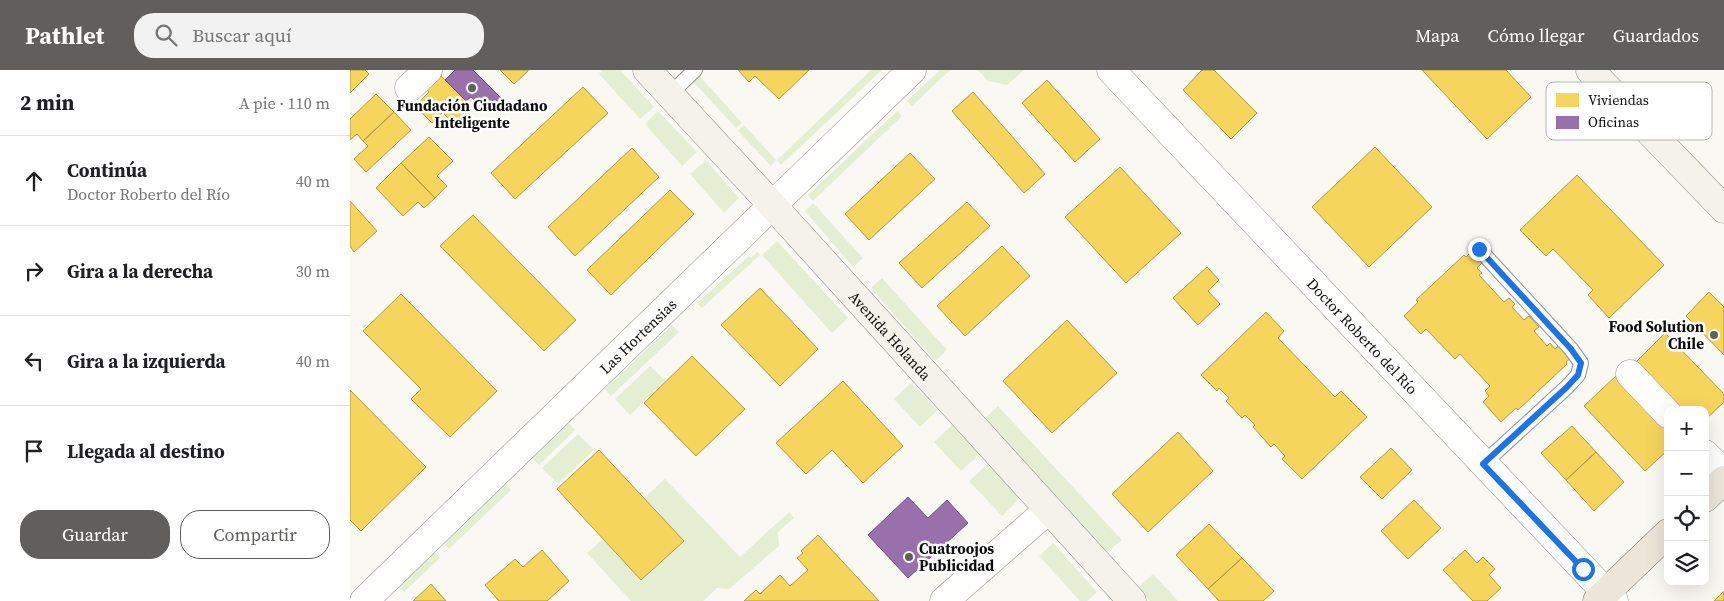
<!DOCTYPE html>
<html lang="es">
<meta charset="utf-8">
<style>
body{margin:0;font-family:"Source Serif 4",serif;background:#f2f2f2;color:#202124}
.controls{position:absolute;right:15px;bottom:15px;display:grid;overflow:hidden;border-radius:10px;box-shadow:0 5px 20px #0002}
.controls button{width:45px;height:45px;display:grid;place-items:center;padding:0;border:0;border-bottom:1px solid #e0e0e0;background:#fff;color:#202124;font:25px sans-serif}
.stop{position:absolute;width:15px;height:15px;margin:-11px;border:4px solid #1a73e8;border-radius:50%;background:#fff}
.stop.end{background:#1a73e8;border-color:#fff;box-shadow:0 1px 5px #0008}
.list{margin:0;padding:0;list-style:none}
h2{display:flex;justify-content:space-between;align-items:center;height:65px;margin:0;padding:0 20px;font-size:21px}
h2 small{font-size:16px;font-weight:400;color:#757577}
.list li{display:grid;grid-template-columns:32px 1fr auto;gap:15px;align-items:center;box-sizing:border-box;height:90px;padding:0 20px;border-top:1px solid #e0e0e0}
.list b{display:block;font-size:19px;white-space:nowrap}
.list p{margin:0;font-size:16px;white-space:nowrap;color:#757577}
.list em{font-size:16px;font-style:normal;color:#757577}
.actions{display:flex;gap:10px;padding:15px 20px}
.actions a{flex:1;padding:11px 0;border:1px solid #605f5d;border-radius:20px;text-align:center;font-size:18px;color:#605f5d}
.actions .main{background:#605f5d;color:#fff}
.icon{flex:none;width:28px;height:28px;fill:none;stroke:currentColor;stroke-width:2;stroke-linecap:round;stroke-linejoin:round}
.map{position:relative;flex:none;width:1374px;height:531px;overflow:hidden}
header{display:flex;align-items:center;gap:30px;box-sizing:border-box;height:70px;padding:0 25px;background:#605f5d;color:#fff}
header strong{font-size:24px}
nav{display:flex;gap:28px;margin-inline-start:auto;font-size:18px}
.search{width:350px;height:45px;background:#f2f2f2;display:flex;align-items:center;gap:12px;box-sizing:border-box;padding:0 18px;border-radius:20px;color:#757577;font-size:19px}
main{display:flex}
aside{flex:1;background:#fff}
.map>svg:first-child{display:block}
</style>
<header>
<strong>Pathlet</strong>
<div class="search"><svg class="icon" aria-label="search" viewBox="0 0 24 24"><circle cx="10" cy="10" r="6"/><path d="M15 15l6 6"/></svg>Buscar aquí</div>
<nav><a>Mapa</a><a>Cómo llegar</a><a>Guardados</a></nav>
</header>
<main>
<aside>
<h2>2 min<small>A pie · 110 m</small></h2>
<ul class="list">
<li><svg class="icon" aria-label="ahead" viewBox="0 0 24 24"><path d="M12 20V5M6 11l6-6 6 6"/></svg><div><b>Continúa</b><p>Doctor Roberto del Río</p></div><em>40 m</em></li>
<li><svg class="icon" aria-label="right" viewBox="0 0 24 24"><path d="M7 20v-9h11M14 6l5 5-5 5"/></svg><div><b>Gira a la derecha</b></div><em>30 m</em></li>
<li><svg class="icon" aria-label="left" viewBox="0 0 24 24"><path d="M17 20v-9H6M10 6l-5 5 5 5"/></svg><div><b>Gira a la izquierda</b></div><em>40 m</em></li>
<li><svg class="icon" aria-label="arrive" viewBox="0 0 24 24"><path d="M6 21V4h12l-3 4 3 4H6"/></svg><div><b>Llegada al destino</b></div></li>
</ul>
<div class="actions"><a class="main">Guardar</a><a>Compartir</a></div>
</aside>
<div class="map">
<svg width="1374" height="531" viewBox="0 0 1374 531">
<rect width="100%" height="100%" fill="#faf8f2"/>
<!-- grass -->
<path fill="#e5eed3" d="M253,0H270L304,37L290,49L249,4Z
M521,0H532L431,95L427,90Z
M590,0H600L562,36L557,31Z
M628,0H674L657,15L638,11Z
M345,1L392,53L386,58L339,7Z
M308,41L347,82L332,96L295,54Z
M547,41L552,46L463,131L458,125Z
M394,55L426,90L421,96L388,61Z
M356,90L389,128L374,143L340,104Z
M463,133L513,188L503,197L455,141Z
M427,171L498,248L482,263L412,185Z
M407,182L410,185L352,238L347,233L399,186L401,188Z
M532,208L597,280L585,291L521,218Z
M322,255L329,262L261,326L255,319Z
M300,296L316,311L280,345L265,329Z
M561,313L588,340L570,357L544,329Z
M648,336L772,470L757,482L635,348Z
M218,352L225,360L189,395L181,387Z
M602,355L630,384L611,401L584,372Z
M228,364L244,380L208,414L192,398Z
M639,393L671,427L652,446L619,411Z
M315,409L390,487L439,442L444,448L428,462L429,476L379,519L367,518L353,531H281L237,483L253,469L291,510L333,471L294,428Z
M154,412L161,420L99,479L92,471Z
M703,473L747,522L737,531H730L689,486Z
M82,479L90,488L54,522L46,515Z
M803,504L828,531H800L788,518Z"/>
<!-- homes -->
<path fill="#f6d55c" stroke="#b09944" d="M0,0H15L19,4L0,23Z
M150,0H178V1L164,14Z
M388,0H459L429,29L405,6L399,12Z
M852,0H864L907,43L881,69L833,20Z
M1072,0H1156L1181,27L1137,69Z
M89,4L124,38L106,56L94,44L98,40L96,39L82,53L65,36L79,22L75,18Z
M697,10L750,69L725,92L672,33Z
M233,17L258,43L165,129L141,103Z
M623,22L695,104L674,123L602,41Z
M26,24L44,42L13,71L7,64L0,70V49Z
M44,42L61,60L16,102L4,89L18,76L13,71Z
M79,67L103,91L87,106L97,116L85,128L51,93Z
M1025,77L1082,137L1019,197L962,137Z
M282,78L309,107L225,186L198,157Z
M560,83L585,109L519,170L495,144Z
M51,93L85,128L74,138L68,132L53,146L26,118Z
M770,97L831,163L776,213L715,147Z
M1227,105L1314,195L1259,248L1238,225L1243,220L1203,179L1196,186L1170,160Z
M320,120L344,144L261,225L237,200Z
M0,131L27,161L4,182L0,176Z
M617,132L640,156L572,218L549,193Z
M123,145L226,250L194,281L90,176Z
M652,176L680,206L615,266L587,236Z
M1121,182L1132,193L1127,198L1132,203L1129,205L1154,232L1159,228L1165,234L1162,237L1174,250L1179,246L1189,257L1184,261L1197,276L1200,273L1205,279L1210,274L1222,287L1216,292L1217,294L1168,340L1166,338L1151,352L1133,332L1139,326L1135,321L1140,316L1110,284L1105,289L1076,259L1071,264L1054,246L1068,232L1066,230L1114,185L1116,187Z
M857,197L869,210L858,221L870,234L848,255L823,228Z
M410,218L468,279L430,316L371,255Z
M1359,222L1374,237V285L1336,246Z
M51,224L147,321L100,367L61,329L71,319L13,261Z
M916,242L934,261L928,268L985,327L991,321L1017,347L952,409L932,389L935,386L924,374L921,377L903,357L905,355L895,345L892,348L876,331L879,328L869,318L867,321L851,305Z
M717,250L767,303L702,363L653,311Z
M1315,263L1374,324V332L1355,350V340H1332L1286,292Z
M342,286L395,339L346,386L294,333Z
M1267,305L1318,360V380L1295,401L1234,336Z
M493,311L553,376L513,413L482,380L456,404L426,373Z
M0,320L76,397L11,461L0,450Z
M1222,356L1246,382L1216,410L1191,383Z
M828,362L863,401L798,462L762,424Z
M1041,378L1062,400L1032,429L1010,407Z
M249,380L334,471L291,510L207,419Z
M1246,382L1274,412L1244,441L1216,410Z
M1064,430L1091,458L1058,489L1031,461Z
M859,454L892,488L858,519L826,485Z
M468,465L529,531H394L406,520L410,524L430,505L440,516L458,500L447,488L453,483L451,481Z
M192,480L219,511L197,531H149L135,515L165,489L173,497Z
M1115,480L1127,493L1133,487L1145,499L1139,505L1151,518L1137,531H1123L1093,500Z
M892,488L924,521L913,531H869L858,519Z
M81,514L96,531H63Z
M1374,521V531H1364Z"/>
<!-- offices -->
<path fill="#9970ab" stroke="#6f527c" d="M105,0H123L151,28L137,43L121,27L116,31L95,10Z
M558,427L578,448L597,430L618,453L558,508L518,465Z"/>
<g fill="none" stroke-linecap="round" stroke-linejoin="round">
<defs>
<path id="lane" d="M320,24L345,0
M1129,179L1221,279L1231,293L1228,305L1217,317L1133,394"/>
<g id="street">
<path id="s1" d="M761,0L1264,531"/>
<path d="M59,18L78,0"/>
<path d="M1280,304L1318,344"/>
<path d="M1355,384L1374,403"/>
<path id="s2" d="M14,531L562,0"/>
<path d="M594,531L698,440"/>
</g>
<g id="secondary">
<path id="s3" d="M297,0L423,136L782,531"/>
<path d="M1240,0L1374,139"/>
</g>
<path id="primary" d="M1355,428L1374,410
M1247,531L1318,463"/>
</defs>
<!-- lane casing -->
<use href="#lane" stroke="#949390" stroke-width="16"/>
<!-- street casing -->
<use href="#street" stroke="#949390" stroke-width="29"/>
<!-- secondary casing -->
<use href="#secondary" stroke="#8a8987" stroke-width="29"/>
<!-- primary casing -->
<use href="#primary" stroke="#81807d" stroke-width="29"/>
<!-- lane -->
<use href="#lane" stroke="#fefefd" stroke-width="14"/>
<!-- street -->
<use href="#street" stroke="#fefefd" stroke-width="28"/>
<!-- secondary -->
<use href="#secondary" stroke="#f4f2ea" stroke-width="28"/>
<!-- primary -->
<use href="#primary" stroke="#ebe5da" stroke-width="28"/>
</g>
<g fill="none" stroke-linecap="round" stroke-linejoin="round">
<!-- route -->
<path stroke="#1a73e8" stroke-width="6" d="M1129,179L1221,279L1231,293L1228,305L1217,317L1133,394L1233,499"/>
</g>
<!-- markers -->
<g fill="#605f5d" stroke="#fff" stroke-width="2">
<circle cx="122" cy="18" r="5"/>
<circle cx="1364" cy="265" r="5"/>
<circle cx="559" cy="487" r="5"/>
</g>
<g text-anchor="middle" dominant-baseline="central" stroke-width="5" stroke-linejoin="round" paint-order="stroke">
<!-- poi labels -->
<g font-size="15" font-weight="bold" fill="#0d0d0d" stroke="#fff">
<text x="122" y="35">Fundación Ciudadano<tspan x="122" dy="17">Inteligente</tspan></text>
<text x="1354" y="256" text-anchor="end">Food Solution<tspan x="1354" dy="17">Chile</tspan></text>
<text x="569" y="478" text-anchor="start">Cuatroojos<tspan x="569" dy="17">Publicidad</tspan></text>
</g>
<!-- street labels -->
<g font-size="15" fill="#0d0d0d" stroke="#fff">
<text stroke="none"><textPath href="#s3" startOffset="360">Avenida Holanda</textPath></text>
<text stroke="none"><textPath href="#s2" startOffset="381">Las Hortensias</textPath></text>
<text stroke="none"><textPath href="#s1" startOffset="366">Doctor Roberto del Río</textPath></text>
</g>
</g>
<!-- legend -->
<rect x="1196" y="12" width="166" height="58" rx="8" fill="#fff" stroke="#b6b6b6" stroke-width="1"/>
<rect x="1206" y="23" width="23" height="14" fill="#f6d55c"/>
<rect x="1206" y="46" width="23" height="13" fill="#9970ab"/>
<g font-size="14" fill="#0d0d0d">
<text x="1238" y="35">Viviendas</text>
<text x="1238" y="57">Oficinas</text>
</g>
</svg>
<div class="controls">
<button>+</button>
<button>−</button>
<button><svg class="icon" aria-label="locate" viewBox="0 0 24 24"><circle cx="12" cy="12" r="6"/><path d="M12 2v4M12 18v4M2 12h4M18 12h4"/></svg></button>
<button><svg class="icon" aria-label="layers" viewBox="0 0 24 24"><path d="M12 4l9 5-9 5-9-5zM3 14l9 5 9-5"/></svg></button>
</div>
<div class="stop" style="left:1233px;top:499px"></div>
<div class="stop end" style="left:1129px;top:179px"></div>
</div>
</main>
